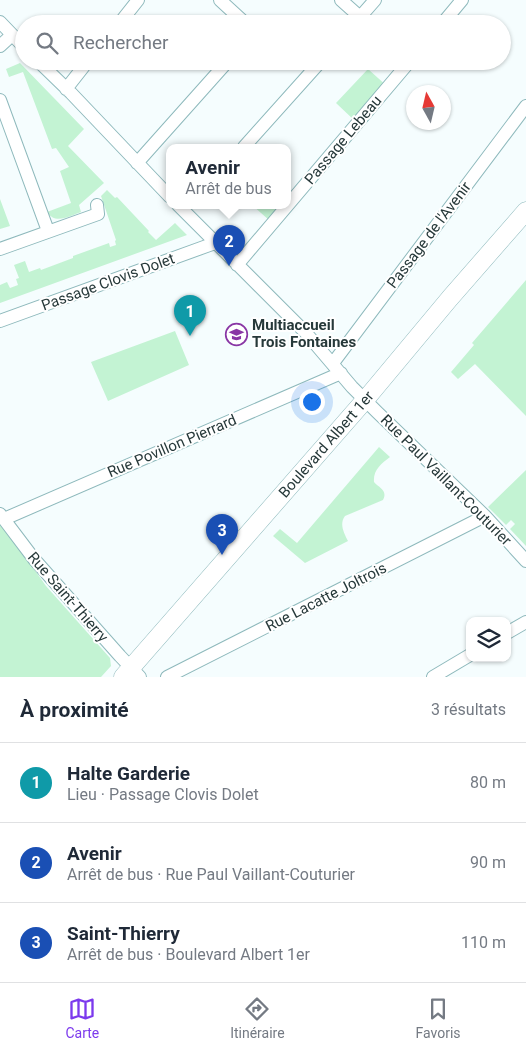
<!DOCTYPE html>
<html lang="fr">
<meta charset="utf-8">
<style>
body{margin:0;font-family:Roboto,sans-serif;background:#f6f6f7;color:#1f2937}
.controls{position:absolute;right:15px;bottom:15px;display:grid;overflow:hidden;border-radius:10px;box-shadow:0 1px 4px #0004}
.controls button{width:45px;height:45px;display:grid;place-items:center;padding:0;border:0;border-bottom:1px solid #e0e1e3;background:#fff;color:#1f2937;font:25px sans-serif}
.compass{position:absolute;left:406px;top:85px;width:45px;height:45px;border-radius:50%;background:#fff;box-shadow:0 1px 4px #0004;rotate:352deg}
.you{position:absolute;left:311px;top:401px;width:18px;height:18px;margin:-12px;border:4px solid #fff;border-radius:50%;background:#1a73e8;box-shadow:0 0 0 8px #1a73e833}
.badge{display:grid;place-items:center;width:32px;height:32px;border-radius:50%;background:#7c3aed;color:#fff;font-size:16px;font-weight:700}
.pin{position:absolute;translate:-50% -41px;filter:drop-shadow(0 1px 2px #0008)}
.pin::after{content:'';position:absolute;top:26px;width:18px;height:15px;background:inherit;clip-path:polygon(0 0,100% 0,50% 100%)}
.popup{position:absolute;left:166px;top:144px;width:125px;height:65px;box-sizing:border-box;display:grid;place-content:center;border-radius:10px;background:#fff;filter:drop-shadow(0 1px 4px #0005);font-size:16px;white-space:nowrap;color:#747a83}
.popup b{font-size:19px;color:#1f2937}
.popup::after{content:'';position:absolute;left:50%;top:100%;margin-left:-10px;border:10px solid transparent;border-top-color:#fff}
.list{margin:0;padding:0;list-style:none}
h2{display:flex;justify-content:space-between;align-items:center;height:65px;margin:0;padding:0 20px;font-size:21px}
h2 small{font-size:16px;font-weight:400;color:#747a83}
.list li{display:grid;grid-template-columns:32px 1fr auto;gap:15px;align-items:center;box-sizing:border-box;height:80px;padding:0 20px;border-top:1px solid #e0e1e3}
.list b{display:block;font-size:19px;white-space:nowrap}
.list p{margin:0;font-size:16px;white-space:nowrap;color:#747a83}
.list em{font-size:16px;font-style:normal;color:#747a83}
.icon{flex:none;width:28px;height:28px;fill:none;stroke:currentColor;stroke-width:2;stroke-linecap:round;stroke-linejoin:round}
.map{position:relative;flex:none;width:526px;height:677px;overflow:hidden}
.search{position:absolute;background:#fff;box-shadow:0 1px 4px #0004;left:15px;right:15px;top:15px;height:55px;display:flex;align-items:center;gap:12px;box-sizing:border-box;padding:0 18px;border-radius:28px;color:#747a83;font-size:19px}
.sheet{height:305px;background:#fff}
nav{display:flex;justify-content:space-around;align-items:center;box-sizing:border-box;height:70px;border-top:1px solid #e0e1e3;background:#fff;font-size:14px;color:#747a83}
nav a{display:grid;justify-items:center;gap:2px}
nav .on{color:#7c3aed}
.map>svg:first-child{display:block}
</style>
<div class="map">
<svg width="526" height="677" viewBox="0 0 526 677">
<rect width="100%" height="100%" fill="#f5fdfe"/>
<!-- green -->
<path fill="#c3f3d3" d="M20,63L84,129L68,146L104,183L79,205L81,212C70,216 55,225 47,212L71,203L60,171L69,167L56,148L52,149L23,72L9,77L6,69Z
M368,69L388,87L355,121L336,103Z
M107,190L115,198L117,197L149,231L148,232L156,240L175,223L187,235L0,303V285L7,282L10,288L18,285L16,279L19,278L14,265L25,261L29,272L40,268L41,270L73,258V256L109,243L110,247L116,245L115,241L116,240L101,196Z
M0,199L10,226L0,229Z
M252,205H284L270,221Z
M526,280V416L475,364L458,379L451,372L474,345L472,343Z
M175,331L189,365L108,401L91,362Z
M379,447L390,457C381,464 373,470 374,482C379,488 388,490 383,500L345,516C339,524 344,533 348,541L305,563L273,536L280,529L297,543Z
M526,470V546L510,529L515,524L511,520L506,525L488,507Z
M0,521L46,586L110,658L111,666L101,677H0Z"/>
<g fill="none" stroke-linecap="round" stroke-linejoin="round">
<defs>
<path id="street" d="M220,0L246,24
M341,0L360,17
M0,22L24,47
M119,24L138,0
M354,24L375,0
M442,24L462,0
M0,46L12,35
M38,61L71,93L170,197
M66,89L88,61
M0,100L48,231
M244,147L321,61
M137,163L228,61
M178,205L306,333L352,387L377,412L485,516L526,561
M0,249L98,214L97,205
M237,265L410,61
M0,321L215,243
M333,363L526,106
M0,514L34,559L120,656L140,677
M4,519L341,373
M507,633L526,622
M167,677L485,516
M433,677L470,655"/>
<g id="secondary">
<path id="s1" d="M123,677L365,400L450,298L526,211"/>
</g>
</defs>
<!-- street casing -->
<use href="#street" stroke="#8eb9bc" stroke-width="14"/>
<!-- secondary casing -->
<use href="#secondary" stroke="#8eb9bc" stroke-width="19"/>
<!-- street -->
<use href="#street" stroke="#fff" stroke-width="12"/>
<!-- secondary -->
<use href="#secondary" stroke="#fff" stroke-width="18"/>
</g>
<!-- icons -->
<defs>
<symbol id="school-ring" viewBox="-11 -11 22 22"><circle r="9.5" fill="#fff" stroke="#8936a5" stroke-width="1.5"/><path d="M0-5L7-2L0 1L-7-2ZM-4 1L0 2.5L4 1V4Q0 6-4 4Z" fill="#8936a5"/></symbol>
</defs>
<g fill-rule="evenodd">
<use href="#school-ring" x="224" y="322" width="25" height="25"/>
</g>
<g text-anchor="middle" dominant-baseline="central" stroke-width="4" stroke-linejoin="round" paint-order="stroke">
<!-- street labels -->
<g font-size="15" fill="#27393a" stroke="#fff">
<text transform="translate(343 140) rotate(-50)">Passage Lebeau</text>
<text transform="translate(429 235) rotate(-53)">Passage de l'Avenir</text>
<text transform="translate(108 282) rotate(-20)">Passage Clovis Dolet</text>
<text stroke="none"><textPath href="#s1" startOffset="309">Boulevard Albert 1er</textPath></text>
<text transform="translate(172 446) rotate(-23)">Rue Povillon Pierrard</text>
<text transform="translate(446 480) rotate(45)">Rue Paul Vaillant-Couturier</text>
<text transform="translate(68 597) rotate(49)">Rue Saint-Thierry</text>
<text transform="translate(326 597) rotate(-27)">Rue Lacatte Joltrois</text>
</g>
<!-- poi labels -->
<g font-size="15" font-weight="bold" fill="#27393a" stroke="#fff" text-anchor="start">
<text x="252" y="325">Multiaccueil<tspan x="252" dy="17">Trois Fontaines</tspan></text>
</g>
</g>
</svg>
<div class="controls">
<button><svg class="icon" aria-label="layers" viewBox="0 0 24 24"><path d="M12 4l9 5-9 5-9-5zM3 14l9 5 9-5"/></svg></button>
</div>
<svg class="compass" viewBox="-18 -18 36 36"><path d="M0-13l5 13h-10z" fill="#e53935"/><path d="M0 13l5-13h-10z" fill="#747a83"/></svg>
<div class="you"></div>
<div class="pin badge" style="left:190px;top:336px;background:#0f9aa8">1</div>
<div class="pin badge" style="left:229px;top:266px;background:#1a4fb4">2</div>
<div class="popup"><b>Avenir</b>Arrêt de bus</div>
<div class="pin badge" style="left:222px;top:555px;background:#1a4fb4">3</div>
<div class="search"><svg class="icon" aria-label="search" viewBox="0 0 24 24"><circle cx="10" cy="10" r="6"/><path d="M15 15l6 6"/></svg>Rechercher</div>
</div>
<section class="sheet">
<h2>À proximité<small>3 résultats</small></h2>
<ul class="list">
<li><span class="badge" style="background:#0f9aa8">1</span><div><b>Halte Garderie</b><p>Lieu · Passage Clovis Dolet</p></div><em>80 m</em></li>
<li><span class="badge" style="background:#1a4fb4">2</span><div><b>Avenir</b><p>Arrêt de bus · Rue Paul Vaillant-Couturier</p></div><em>90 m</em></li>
<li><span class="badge" style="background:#1a4fb4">3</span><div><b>Saint-Thierry</b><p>Arrêt de bus · Boulevard Albert 1er</p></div><em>110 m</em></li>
</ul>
</section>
<nav>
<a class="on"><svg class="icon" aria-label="map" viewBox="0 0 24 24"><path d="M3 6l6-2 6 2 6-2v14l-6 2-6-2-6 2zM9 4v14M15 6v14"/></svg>Carte</a>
<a><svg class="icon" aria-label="directions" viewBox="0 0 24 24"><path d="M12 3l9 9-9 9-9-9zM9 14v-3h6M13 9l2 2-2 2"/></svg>Itinéraire</a>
<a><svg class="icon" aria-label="saved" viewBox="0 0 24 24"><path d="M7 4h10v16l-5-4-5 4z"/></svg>Favoris</a>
</nav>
